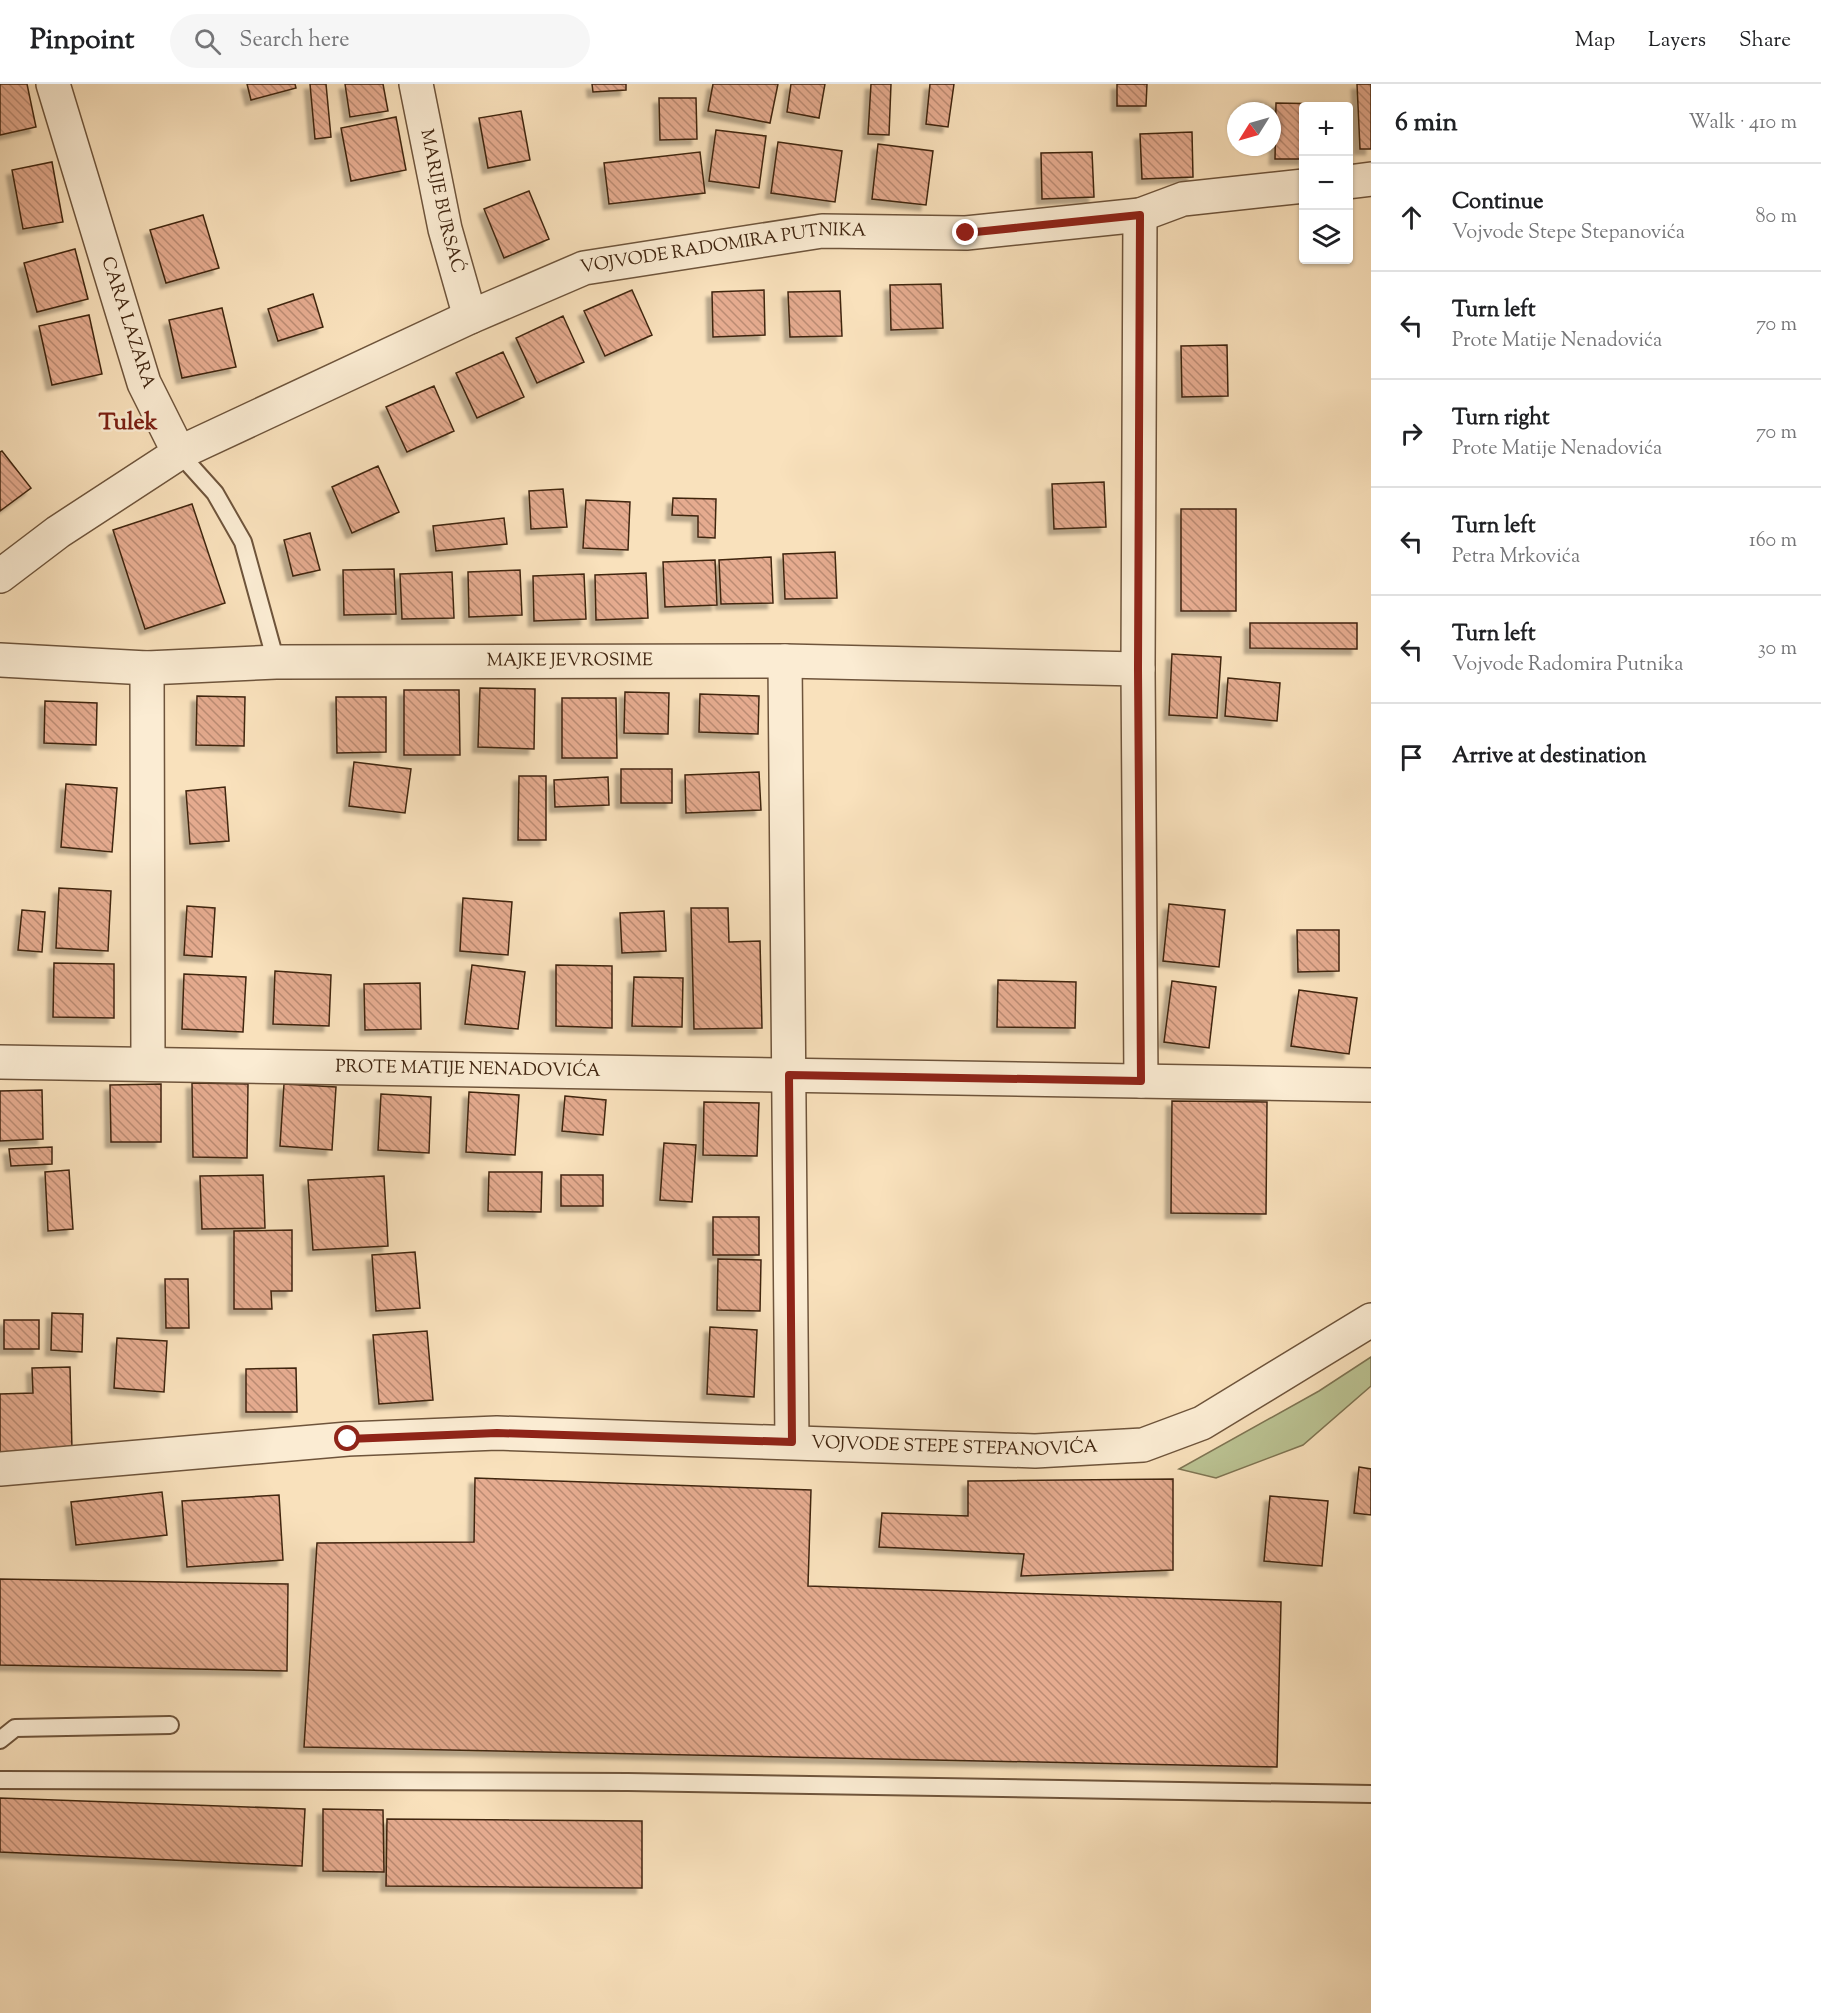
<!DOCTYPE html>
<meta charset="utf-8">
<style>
body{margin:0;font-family:"Sorts Mill Goudy",serif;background:#f6f6f6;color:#202124}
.controls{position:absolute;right:18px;top:18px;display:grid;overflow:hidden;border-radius:6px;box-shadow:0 2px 4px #0004}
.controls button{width:54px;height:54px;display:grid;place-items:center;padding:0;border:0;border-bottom:2px solid #e0e0e0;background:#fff;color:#202124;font:30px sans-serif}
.compass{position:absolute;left:1227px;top:18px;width:54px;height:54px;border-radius:50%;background:#fff;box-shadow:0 2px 4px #0004;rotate:233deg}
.stop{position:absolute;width:18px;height:18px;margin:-14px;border:4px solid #8f2418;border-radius:50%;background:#fff}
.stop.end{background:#8f2418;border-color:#fff;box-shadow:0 2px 6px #0008}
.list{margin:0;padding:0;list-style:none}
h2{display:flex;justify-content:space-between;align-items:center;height:78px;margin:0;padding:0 24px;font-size:26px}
h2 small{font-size:20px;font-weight:400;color:#757577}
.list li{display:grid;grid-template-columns:39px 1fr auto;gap:18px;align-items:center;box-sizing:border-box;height:108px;padding:0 24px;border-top:2px solid #e0e0e0}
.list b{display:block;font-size:22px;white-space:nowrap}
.list p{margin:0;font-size:20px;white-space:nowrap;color:#757577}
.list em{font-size:20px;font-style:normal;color:#757577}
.icon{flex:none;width:33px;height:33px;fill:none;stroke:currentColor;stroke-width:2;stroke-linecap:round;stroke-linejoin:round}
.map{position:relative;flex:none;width:1371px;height:1929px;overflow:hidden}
header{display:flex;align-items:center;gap:36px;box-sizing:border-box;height:84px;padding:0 30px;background:#fff;border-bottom:2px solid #e0e0e0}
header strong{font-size:28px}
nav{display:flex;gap:33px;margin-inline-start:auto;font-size:21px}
.search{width:420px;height:54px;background:#f6f6f6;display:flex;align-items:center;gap:15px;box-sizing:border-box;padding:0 21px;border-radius:33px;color:#757577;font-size:22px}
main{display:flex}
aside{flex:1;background:#fff}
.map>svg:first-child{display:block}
</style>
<header>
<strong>Pinpoint</strong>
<div class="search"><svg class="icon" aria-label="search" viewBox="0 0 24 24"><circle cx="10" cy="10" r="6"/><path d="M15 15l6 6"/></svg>Search here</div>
<nav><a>Map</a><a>Layers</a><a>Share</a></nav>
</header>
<main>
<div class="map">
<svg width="1371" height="1929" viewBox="0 0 1371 1929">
<defs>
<pattern id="building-back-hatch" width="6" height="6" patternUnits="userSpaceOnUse" patternTransform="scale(1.5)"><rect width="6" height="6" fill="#e5ab8f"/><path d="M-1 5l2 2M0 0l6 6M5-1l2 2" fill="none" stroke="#bb8b73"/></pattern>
<filter id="shadow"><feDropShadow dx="-5.5" dy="5.5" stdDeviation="1.5" flood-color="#0004"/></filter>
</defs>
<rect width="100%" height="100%" fill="#f9e1bc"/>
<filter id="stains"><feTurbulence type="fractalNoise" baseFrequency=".00333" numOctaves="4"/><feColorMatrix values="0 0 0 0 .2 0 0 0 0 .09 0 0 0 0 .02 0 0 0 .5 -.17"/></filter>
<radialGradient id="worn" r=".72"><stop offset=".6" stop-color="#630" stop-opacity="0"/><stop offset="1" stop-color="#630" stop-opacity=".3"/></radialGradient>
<!-- grass -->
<path fill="#bbc393" stroke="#7e7452" stroke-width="1.5" d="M1371,1273V1302L1303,1361L1216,1394L1179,1385L1319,1307Z"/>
<!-- building -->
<path fill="url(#building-back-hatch)" stroke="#402510" stroke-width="1.5" filter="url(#shadow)" d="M0,0H27L36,43L0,51Z
M247,0H295L296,4L251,16Z
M310,0H326L331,53L315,55Z
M345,0H383L388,27L350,33Z
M592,0H626V6L593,8Z
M713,0H778L770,39L708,27Z
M791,0H825L819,34L787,28Z
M871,0H891L889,51L868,50Z
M930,0H954L948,43L926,40Z
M1117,0H1147L1146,22H1117Z
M1357,0H1371V65H1360Z
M659,14H696L697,55L660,56Z
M1276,19L1331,20V22H1304V75H1275Z
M521,27L530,76L488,84L479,34Z
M396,33L406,86L351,97L341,44Z
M716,46L766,52L759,104L709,97Z
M1192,48L1193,93L1142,95L1140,50Z
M778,58L842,67L835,118L771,109Z
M878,60L933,67L926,121L872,115Z
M700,68L705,109L609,120L604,79Z
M1092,68L1094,113L1042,115L1041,69Z
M52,78L63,138L23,145L12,86Z
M529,107L549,155L504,174L484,125Z
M203,131L219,184L166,199L150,146Z
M75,165L88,215L37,228L24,179Z
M941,200L943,244L891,246L890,201Z
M632,206L652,251L605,272L584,227Z
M764,206L765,251L713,253L712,208Z
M840,207L842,252L790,253L788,208Z
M313,210L323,243L278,257L268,225Z
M222,224L236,283L182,294L169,236Z
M89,231L102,290L52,301L39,242Z
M563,232L584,278L537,299L516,254Z
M1227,261L1228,312L1182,313L1181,262Z
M503,268L524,313L477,334L456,289Z
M434,302L454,347L407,368L386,323Z
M2,367L31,404L0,427V368Z
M378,382L399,428L352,449L332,403Z
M1104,398L1106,443L1054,445L1052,400Z
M563,405L567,443L531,445L529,407Z
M673,414L716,415L715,454L698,453V432L672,431Z
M586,416L630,418L628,466L583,464Z
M192,420L225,519L145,545L113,446Z
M1181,425H1236V527H1181Z
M504,434L507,460L436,467L433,442Z
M310,449L320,486L293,492L284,456Z
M835,468L837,514L785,515L783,470Z
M771,473L773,519L721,520L719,476Z
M715,476L717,521L665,523L663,478Z
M394,485L396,530L344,531L343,486Z
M520,486L522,531L469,533L468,488Z
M452,488L454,534L402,535L400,490Z
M646,489L648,534L596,536L595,491Z
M584,490L586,535L534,537L533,492Z
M1250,539H1357V565L1250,564Z
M1172,570L1221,573L1217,634L1169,631Z
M1228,594L1280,599L1277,637L1225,632Z
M480,604L535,605L534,665L478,663Z
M404,606H459L460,671H404Z
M625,608L669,609L668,650L624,649Z
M700,610L759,612L758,650L699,648Z
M197,612L245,613L244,662L196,661Z
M336,613H386V668L337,669Z
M562,614H616L617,674H562Z
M45,617L97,619L96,661L44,659Z
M354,678L411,685L405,729L349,722Z
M621,685H672V719H621Z
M759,688L761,726L686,729L685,691Z
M519,692H546V756H518Z
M608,693L609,721L555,723L554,696Z
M66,700L117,704L112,768L61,763Z
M225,703L229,757L190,760L186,707Z
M59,804L111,807L108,867L56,864Z
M463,814L512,818L508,871L460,867Z
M1169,820L1225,826L1219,883L1163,877Z
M187,822L215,824L212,873L184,871Z
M691,824H728L729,858L760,857L762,944L694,945Z
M22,826L45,828L42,868L18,866Z
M664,827L666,867L622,869L620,829Z
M1297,846H1339V887L1298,888Z
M54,879L114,880V934L53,933Z
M472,881L525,888L518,945L465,940Z
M556,881L612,882V944L556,942Z
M275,887L331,891L329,942L273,940Z
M184,890L246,893L243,948L182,945Z
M634,893L683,894L682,943L632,942Z
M998,896L1076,898L1075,944L997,943Z
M1172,897L1216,903L1209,964L1164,958Z
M420,899L421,945L365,946L364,900Z
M1299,906L1357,914L1349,970L1291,962Z
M192,999L248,1000L247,1074L193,1073Z
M161,1000V1058H111L110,1001Z
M284,1000L336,1003L332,1066L280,1062Z
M42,1006L43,1055L0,1057V1007Z
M469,1008L519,1011L515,1071L466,1068Z
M381,1010L431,1013L429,1069L378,1066Z
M565,1012L606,1016L603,1051L562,1047Z
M1172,1017L1267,1018L1266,1130L1171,1129Z
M704,1018L759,1019L757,1072L703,1071Z
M664,1059L696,1061L692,1118L660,1116Z
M52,1063V1080L11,1082L9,1065Z
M69,1086L73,1145L48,1147L45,1088Z
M489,1088H542L541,1128L488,1127Z
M263,1091L265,1144L202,1145L200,1092Z
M561,1091H603V1122H561Z
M384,1092L388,1162L313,1166L308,1096Z
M713,1133H759V1171H713Z
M292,1146V1207H271L272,1225H234V1147Z
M415,1168L420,1224L376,1227L372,1171Z
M718,1175L761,1176L760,1227L717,1226Z
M165,1195H188L189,1244H166Z
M52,1229L83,1230L82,1268L51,1266Z
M4,1236H39V1265H4Z
M710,1243L757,1246L754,1313L707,1310Z
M427,1247L433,1316L379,1320L373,1251Z
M117,1254L167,1257L164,1308L114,1304Z
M70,1283L72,1366L0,1368V1310L33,1309L32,1284Z
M296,1284L297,1328H246V1285Z
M1359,1383L1371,1385V1431L1354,1429Z
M475,1394L811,1406L808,1502L1281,1518L1277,1683L304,1663L317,1459L474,1458Z
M1173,1395V1486L1021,1492L1024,1470L879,1463L882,1429L968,1432V1397Z
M162,1408L167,1451L76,1461L71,1418Z
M279,1411L283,1476L187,1483L182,1417Z
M1270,1412L1328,1417L1322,1482L1264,1477Z
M0,1495L288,1500L287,1587L0,1581Z
M0,1714L305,1725L302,1782L0,1768Z
M323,1725L383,1726L384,1788L323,1787Z
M387,1735L642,1737V1804L386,1802Z"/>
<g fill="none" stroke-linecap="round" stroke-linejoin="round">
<defs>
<path id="lane" d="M179,369L215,409L243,458L276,578
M0,1656L15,1644L170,1641
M0,1696L628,1698L1371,1710"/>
<g id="street">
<path id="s1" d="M416,0L445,145L470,233"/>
<path d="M1348,98L1371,95"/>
<path d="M1140,131L1138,585L1141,997"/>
<path id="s2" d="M179,369L470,233L584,184L822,147L966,149L1140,131L1183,115L1304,102"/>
<path d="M0,492L58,448L179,369L144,299L53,0"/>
<path id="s3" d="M0,576L147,584L276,578L785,577L1138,585"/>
<path d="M785,577L792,1358"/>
<path d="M147,584L148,980"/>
<path id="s4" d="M0,978L1371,1001"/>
<path id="s5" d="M0,1385L348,1355L497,1349L1035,1367L1143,1361L1202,1339L1371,1236"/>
</g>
</defs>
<!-- lane casing -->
<use href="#lane" stroke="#6e543b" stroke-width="20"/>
<!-- street casing -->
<use href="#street" stroke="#6e543b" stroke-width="36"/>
<!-- lane -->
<use href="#lane" stroke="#fbecd3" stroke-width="16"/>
<!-- street -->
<use href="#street" stroke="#fbecd3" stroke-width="33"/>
</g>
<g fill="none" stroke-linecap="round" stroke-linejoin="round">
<!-- route -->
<path stroke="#8f2418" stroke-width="8" d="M348,1355L497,1349L792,1358L789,991L1141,997L1138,585L1140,131L966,149"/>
</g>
<g text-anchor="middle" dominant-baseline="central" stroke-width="5" stroke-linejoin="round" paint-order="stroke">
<!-- street labels -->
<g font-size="18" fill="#402510" stroke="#fbecd3">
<text stroke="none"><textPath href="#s1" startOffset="120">MARIJE BURSAĆ</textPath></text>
<text stroke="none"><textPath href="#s2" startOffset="586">VOJVODE RADOMIRA PUTNIKA</textPath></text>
<text transform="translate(127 239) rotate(72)">CARA LAZARA</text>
<text stroke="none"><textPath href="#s3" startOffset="570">MAJKE JEVROSIME</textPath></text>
<text stroke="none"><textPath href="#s4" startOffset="468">PROTE MATIJE NENADOVIĆA</textPath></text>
<text stroke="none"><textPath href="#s5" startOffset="956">VOJVODE STEPE STEPANOVIĆA</textPath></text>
</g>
<!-- district labels -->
<g font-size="24" font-weight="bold" fill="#7a1f14" stroke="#fbecd3">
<text x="128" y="339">Tulek</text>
</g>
</g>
<rect width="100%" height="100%" filter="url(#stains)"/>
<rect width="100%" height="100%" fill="url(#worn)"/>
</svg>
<div class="controls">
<button>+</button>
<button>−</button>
<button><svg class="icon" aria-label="layers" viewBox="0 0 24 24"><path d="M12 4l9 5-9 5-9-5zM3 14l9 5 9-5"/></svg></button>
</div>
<svg class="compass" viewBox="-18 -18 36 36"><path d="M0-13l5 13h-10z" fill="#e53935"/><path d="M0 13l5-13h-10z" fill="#757577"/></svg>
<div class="stop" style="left:348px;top:1355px"></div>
<div class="stop end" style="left:966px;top:149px"></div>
</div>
<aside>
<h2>6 min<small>Walk · 410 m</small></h2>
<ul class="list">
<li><svg class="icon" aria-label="ahead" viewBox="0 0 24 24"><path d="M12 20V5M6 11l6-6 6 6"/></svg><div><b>Continue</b><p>Vojvode Stepe Stepanovića</p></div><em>80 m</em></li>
<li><svg class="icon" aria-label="left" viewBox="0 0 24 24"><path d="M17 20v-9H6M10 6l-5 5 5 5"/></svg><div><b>Turn left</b><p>Prote Matije Nenadovića</p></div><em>70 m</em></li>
<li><svg class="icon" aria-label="right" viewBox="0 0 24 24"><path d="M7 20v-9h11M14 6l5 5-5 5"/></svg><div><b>Turn right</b><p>Prote Matije Nenadovića</p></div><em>70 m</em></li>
<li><svg class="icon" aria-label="left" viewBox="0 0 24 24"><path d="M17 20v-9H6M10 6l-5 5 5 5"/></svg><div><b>Turn left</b><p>Petra Mrkovića</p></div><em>160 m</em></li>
<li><svg class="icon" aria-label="left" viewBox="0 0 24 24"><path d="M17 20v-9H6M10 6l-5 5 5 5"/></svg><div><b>Turn left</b><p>Vojvode Radomira Putnika</p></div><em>30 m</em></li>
<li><svg class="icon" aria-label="arrive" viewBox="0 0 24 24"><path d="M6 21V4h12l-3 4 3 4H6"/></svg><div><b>Arrive at destination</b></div></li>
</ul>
</aside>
</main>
